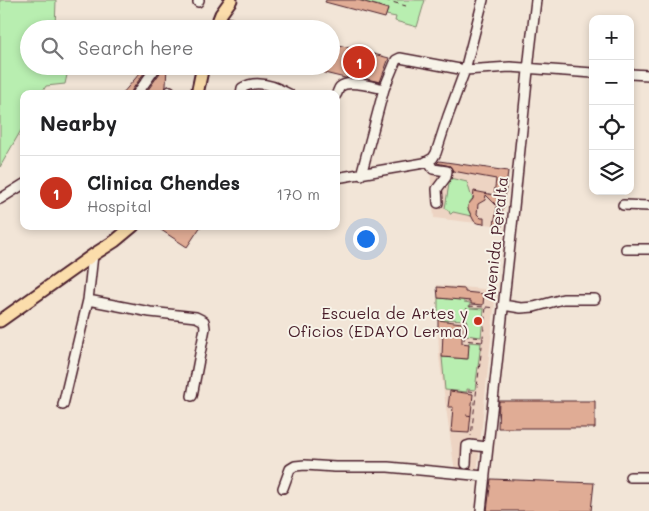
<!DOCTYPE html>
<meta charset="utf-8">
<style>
body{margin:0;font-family:Mali,sans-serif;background:#f2f2f2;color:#202124}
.controls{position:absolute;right:15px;top:15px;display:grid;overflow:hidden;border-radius:10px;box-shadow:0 2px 8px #0003}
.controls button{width:45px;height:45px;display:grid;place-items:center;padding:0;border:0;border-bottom:1px solid #e0e0e0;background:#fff;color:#202124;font:25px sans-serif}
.you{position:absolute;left:365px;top:238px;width:18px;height:18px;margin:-12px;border:4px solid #fff;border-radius:50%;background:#1a73e8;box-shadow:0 0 0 8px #1a73e833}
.badge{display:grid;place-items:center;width:32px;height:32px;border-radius:50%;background:#c8321e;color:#fff;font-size:16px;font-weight:700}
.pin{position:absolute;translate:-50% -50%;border:2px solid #fff;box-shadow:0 1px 5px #0006}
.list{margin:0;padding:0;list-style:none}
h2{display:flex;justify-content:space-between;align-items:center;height:65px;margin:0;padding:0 20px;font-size:21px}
h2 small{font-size:16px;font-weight:400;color:#757577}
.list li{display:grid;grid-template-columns:32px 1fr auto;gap:15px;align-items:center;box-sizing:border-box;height:75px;padding:0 20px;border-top:1px solid #e0e0e0}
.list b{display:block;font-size:19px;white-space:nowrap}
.list p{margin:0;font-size:16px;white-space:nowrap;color:#757577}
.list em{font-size:16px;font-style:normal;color:#757577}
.icon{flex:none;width:28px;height:28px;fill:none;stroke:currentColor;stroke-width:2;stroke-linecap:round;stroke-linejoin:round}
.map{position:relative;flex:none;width:649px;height:511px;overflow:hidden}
.search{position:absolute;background:#fff;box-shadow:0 2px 8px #0003;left:20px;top:20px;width:320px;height:55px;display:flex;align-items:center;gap:12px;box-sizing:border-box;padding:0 18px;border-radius:28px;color:#757577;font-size:19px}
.panel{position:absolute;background:#fff;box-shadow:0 2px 8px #0003;left:20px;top:90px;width:320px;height:140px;border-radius:10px}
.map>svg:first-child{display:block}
</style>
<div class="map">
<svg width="649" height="511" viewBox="0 0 649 511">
<rect width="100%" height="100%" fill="#f2e5d7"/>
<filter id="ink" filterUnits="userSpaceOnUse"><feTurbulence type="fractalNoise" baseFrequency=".02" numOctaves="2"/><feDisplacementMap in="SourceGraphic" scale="10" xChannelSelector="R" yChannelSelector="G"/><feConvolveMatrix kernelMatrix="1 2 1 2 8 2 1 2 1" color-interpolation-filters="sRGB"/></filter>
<g filter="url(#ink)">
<!-- built -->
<path fill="#edd4c3" d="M438,161L508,171L502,226L434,218L430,168H433Z
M437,285L496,290L477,473L455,472L439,357Z"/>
<!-- green -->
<path fill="#b8eeb0" stroke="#81866e" d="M0,0H56L55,29H29V66H69L65,84L46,86L41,94H24V125L0,167Z
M358,0H425L417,27L395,21L396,17L386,15L388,10L380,6Z
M450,178L467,182L471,195L473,198C467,204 468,208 471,216L453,212L451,214H450L449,211L445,208Z
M438,298L464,300V302L470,303V308L484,309L481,337L466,335L467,320L448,319L447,321L438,320Z
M469,342L481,343L475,390L467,389V392L445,390L442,357L467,359Z"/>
<!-- building -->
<path fill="#e0ac95" stroke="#4a1f2b" d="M326,0H358L388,9L385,18L325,2Z
M331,43L389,58L380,82L362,78H345L304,68V66H331Z
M146,66H149L132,90L131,94H122Z
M163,66H167L166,86L163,94H145L162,70Z
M439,161L508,171L504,207H503L501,218L503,219L502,226L494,225L497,206L486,195L485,200L478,204L477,214L481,218H484V224L477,223L474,221L468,209V205L473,199L474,191L494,195L496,179L453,171L450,166L437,163Z
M155,226H201L187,247Z
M437,287L465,289V292L484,294L483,305L471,304V301L438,298Z
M438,320L462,323V343L469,344L468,359L442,357L443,332H438Z
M450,391L473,394L469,433L451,432L453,407H448Z
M499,401H595V428H498Z
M491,479L594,483L591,511H487Z"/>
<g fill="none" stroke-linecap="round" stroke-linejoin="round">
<defs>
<path id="minor" d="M198,2L199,0
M218,20L251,29
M630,74L649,75
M137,94L157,66
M169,94L170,91
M241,94L242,88C256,79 275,86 289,94
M336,95C338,92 338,89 340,87C348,79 374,87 384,89
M428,161L433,169L447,171L446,177L437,189L438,203
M361,175L384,89L396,60L400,58L465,70L483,0
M336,178L424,163L433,158L436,153L448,116L465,70L510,67L593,73
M0,199L24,184
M623,205L649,206
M626,249H649
M88,300L150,312L196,317L204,321L205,328L192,396
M503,305L521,308L534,307L563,299H595
M63,405L88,300L93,255
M466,464L467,446L470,445L487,447
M630,477H649
M283,488L290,469L295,466L305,465L335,467H388L484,476
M481,511L513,217L530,51L536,0"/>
<path id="major" d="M215,29L221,14L231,0
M197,94L203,66
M0,321L93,255L115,241L133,226"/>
</defs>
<!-- minor casing -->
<use href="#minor" stroke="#4a1f2b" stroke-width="12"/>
<!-- major casing -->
<use href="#major" stroke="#4a1f2b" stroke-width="15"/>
<!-- path -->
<path stroke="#4a1f2b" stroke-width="1" stroke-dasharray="5 4" stroke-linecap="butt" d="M385,0L406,6
M486,307L495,308
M464,336L483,338L471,436
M482,342L464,340L467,306L486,307L483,337
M468,391L476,392
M466,415L473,416"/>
<!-- minor -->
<use href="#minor" stroke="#f7f3e8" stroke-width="9"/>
<!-- major -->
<use href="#major" stroke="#fbddab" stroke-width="11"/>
</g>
</g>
<!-- markers -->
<circle fill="#c8321e" stroke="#f7f3e8" stroke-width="2" cx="478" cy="321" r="5"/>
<g text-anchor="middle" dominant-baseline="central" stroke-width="4" stroke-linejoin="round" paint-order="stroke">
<!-- street labels -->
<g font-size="16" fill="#4a1f2b" stroke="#f7f3e8">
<text transform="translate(495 239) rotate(-84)">Avenida Peralta</text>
</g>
<!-- poi labels -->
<g font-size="16" fill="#4a1f2b" stroke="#f7f3e8" text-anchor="end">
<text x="468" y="312">Escuela de Artes y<tspan x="468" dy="18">Oficios (EDAYO Lerma)</tspan></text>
</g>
</g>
</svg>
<div class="controls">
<button>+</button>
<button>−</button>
<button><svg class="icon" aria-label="locate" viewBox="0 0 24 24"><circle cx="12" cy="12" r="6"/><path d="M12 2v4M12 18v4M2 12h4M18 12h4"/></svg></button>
<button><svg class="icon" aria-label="layers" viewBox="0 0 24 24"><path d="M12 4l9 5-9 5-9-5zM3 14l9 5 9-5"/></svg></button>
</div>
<div class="you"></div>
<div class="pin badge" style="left:359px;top:62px">1</div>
<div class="search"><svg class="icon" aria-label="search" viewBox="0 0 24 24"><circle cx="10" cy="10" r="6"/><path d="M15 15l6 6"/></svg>Search here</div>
<section class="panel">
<h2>Nearby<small></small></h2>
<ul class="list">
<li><span class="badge">1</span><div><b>Clinica Chendes</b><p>Hospital</p></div><em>170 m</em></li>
</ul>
</section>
</div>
